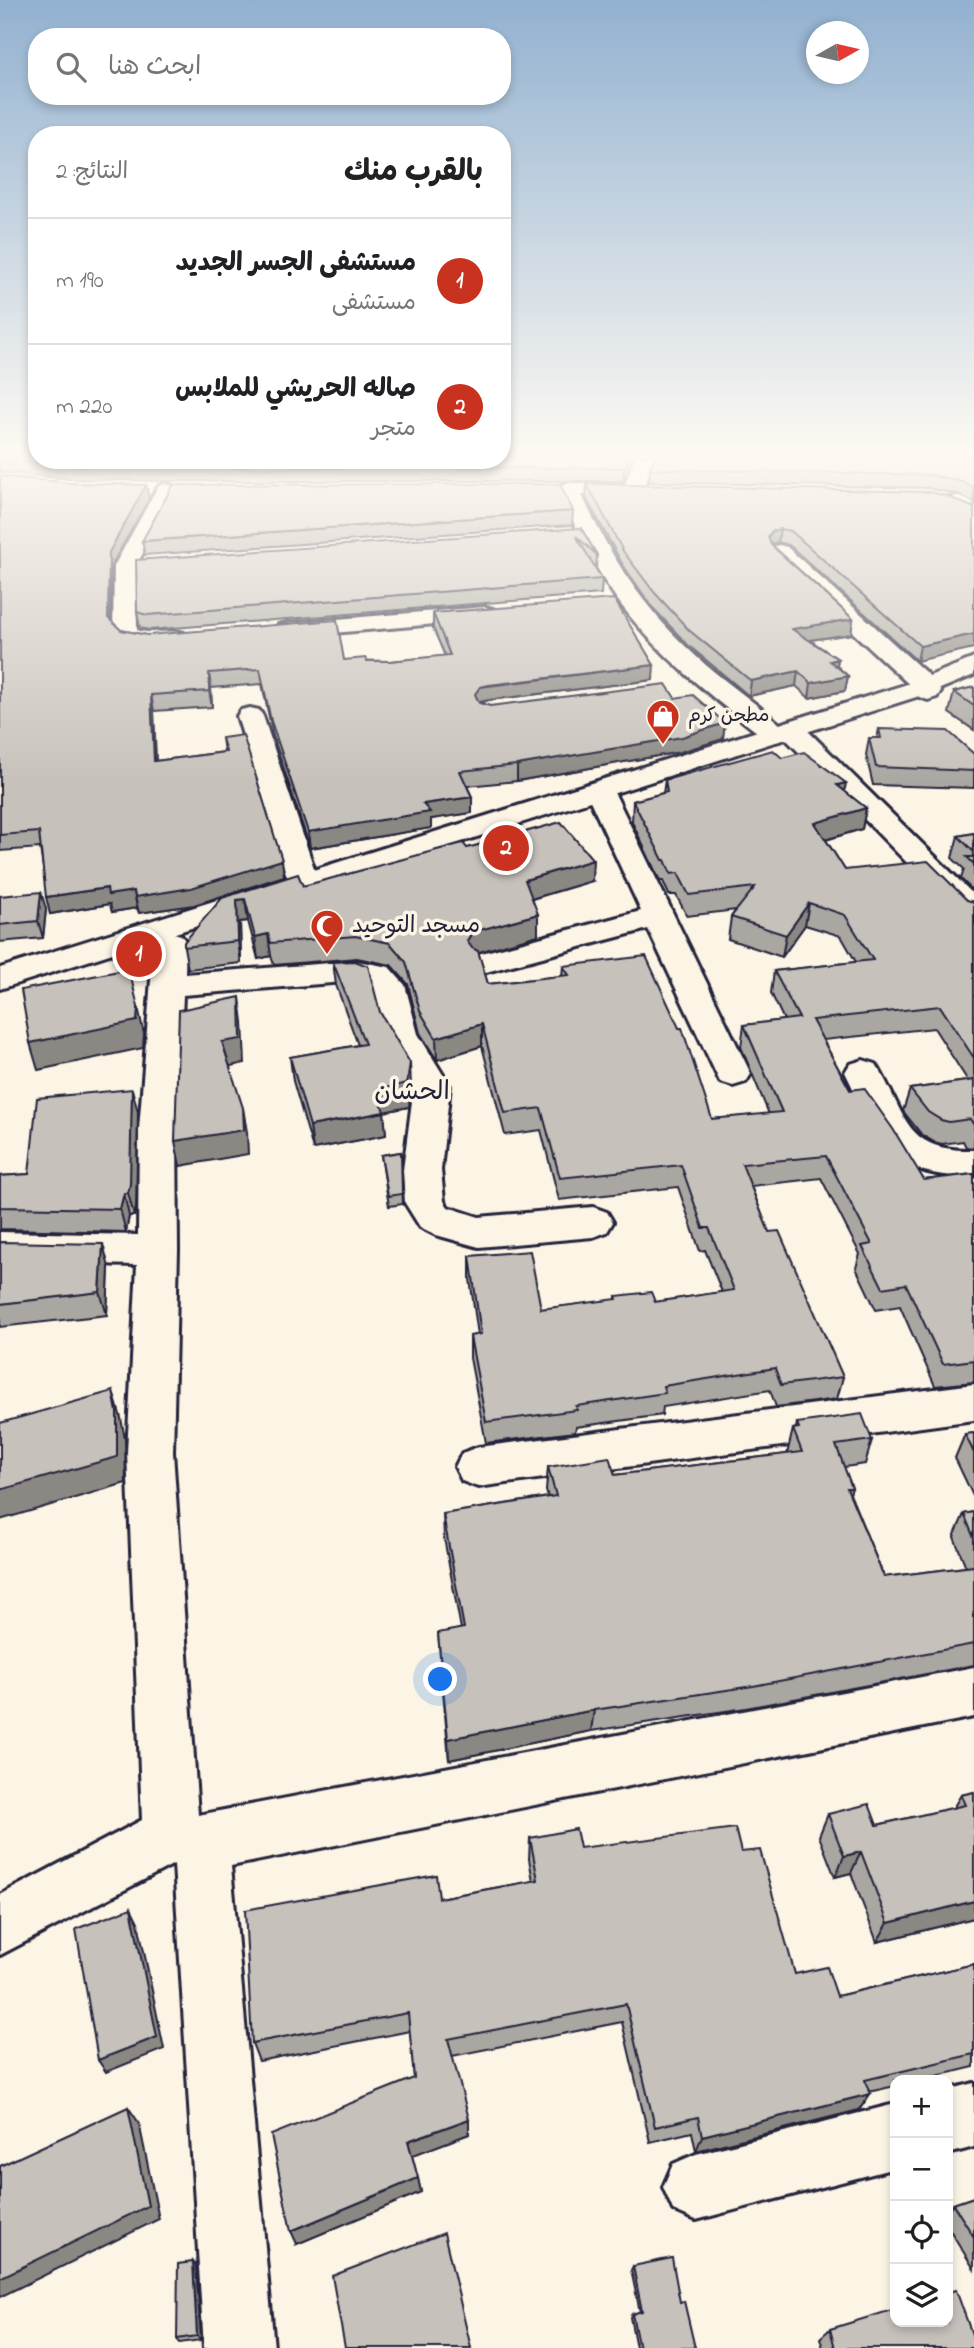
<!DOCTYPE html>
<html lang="ar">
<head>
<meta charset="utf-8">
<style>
  :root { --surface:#fff; --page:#f2f2f2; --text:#202124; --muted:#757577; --line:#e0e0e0; --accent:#c8321e }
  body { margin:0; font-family:"Indie Flower","Playpen Sans Arabic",sans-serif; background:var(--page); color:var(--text); direction:rtl }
  .controls { position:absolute; right:21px; bottom:21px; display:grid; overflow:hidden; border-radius:14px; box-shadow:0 4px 10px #0003 }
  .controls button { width:63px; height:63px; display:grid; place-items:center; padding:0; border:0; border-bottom:2px solid var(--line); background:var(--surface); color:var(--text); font:35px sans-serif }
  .compass { position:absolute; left:806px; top:21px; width:63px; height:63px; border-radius:50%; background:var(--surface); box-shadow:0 4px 10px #0003; rotate:82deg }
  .you { position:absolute; left:441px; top:1680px; width:24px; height:24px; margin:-18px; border:5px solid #fff; border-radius:50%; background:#1a73e8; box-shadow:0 0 0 10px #1a73e833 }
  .badge { display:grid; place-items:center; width:46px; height:46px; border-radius:50%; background:var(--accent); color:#fff; font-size:23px; font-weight:700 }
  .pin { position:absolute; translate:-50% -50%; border:4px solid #fff; box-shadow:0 2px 7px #0006 }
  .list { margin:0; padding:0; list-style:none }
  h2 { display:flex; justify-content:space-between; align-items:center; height:91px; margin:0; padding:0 28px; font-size:30px }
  h2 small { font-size:23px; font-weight:400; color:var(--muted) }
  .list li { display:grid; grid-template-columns:46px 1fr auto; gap:21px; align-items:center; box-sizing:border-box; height:126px; padding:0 28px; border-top:2px solid var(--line) }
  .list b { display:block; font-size:26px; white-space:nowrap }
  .list p { margin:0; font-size:23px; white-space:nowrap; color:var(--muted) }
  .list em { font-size:23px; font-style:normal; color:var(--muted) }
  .icon { flex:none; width:38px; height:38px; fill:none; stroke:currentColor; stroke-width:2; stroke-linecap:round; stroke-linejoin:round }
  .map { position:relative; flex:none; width:974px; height:2348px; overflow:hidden; direction:ltr }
  .search { position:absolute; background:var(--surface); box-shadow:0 4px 10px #0003; left:28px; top:28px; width:483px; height:77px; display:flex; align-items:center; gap:18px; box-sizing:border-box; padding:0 24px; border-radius:28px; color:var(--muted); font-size:26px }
  .panel { position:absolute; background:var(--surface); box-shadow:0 4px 10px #0003; left:28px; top:126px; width:483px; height:343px; border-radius:28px; direction:rtl }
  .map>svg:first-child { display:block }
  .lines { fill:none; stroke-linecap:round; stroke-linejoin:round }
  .minor-casing { stroke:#22223b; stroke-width:6 }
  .major-casing { stroke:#22223b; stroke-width:6 }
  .minor { fill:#fcf5e5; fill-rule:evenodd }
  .major { fill:#fcf5e5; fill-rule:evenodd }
  .wall { fill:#aaa6a1; stroke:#22223b; stroke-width:2 }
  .shaded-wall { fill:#8b8783; stroke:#22223b; stroke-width:2 }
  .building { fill:#c6c1bb; stroke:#22223b; stroke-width:2 }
  .labels { text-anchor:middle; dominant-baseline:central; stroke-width:7; stroke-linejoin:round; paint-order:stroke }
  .far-poi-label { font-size:19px; fill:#22223b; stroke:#fcf5e5; text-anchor:start }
  .poi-label { font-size:23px; fill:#22223b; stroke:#fcf5e5; text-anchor:start }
  .quarter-label { font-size:26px; fill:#22223b; stroke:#fcf5e5 }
</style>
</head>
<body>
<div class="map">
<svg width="974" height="2348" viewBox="0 0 974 2348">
  <rect width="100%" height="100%" fill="#fcf5e5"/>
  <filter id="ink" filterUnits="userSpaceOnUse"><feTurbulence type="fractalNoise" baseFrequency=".0143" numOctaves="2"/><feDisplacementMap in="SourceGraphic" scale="14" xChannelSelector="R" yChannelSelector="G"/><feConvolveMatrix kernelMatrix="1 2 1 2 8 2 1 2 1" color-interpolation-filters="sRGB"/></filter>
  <g filter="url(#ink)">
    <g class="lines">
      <defs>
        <g id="minor">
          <path d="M635 456H654L645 485 650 490 647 494 582 495C614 565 649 616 707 666 733 688 762 707 786 730L796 727 806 729 974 895V922L963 920 786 739 776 742 767 740C715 699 662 659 622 606 595 570 576 530 559 489L562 485 569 483 625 484Z"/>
          <path d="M166 484 173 486 176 490 136 566 137 630C152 635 168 629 184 633L187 638 184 643C164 648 126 652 113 633L114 566 156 490 159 486Z"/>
          <polygon points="974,493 974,505 952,508 945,506 942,502 945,498"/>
          <polygon points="779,545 787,547 935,681 941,692 937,697 928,700 919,697 914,689 771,557 768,552 771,547"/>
          <polygon points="485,607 493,609 497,614 493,619 287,637 278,635 275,630 278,625 287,623"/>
          <polygon points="250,708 259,710 263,716 319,883 315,890 304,892 293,890 289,883 237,716 241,710"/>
          <polygon points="602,787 612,790 616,796 751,1074 746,1082 733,1086 720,1082 648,929 486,972 474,969 470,962 474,955 641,911 588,796 592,790"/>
          <polygon points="170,932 181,935 186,942 185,974 357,961 389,967 405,985 418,1034 450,1086 441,1170 444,1201 448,1207 479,1217 593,1207 607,1212 613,1222 607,1232 593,1237 479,1247 436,1235 420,1227 405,1203 403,1170 414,1086 384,1034 372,988 367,983 357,981 183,995 177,1129 178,1250 173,1452 198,1815 974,1667 974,1717 231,1866 274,2348 204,2348 174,1864 0,1955 0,1895 142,1820 127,1452 137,1265 0,1262 0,1232 138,1235 139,1129 154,942 159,935"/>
          <path d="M863 1060 876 1064C907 1114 903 1152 974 1150V1176C889 1179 878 1139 845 1072L850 1064Z"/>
          <polygon points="974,1384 974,1420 478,1487 462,1481 455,1467 462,1453 478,1447"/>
          <polygon points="974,2083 974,2147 948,2154 948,2090"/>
          <polygon points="895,2104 895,2168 696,2220 673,2210 663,2187 673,2164 696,2154"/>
        </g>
        <polygon id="major" points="974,658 974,675 935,691 0,989 0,968 917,681"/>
      </defs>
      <use href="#minor" class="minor-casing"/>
      <use href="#major" class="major-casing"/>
      <use href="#minor" class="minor"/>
      <use href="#major" class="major"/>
    </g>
    <g class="wall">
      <polygon points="0,456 633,456 623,481 166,481 71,479 0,472"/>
      <polygon points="974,456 974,503 960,495 928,488 649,482 650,469"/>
      <polygon points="0,476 68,483 146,485 149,499 111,566 111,621 121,630 147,635 344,660 390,661 445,656 433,628 433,613 653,680 489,700 480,703 490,706 675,698 723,739 680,752 517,781 467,786 472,797 472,813 431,819 431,828 310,848 273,736 262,684 211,688 212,707 154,711 156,761 224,752 222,738 284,876 194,905 139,913 137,908 112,912 110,904 50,914 40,848 0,851"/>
      <polygon points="587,484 974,508 917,661 789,545 778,542 771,544 853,619 851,634 810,640 838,659 837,666 848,676 845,691 809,698 796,686 749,696 688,645 652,607 623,565 586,498"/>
      <polygon points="573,511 572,525 145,555 142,541"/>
      <polygon points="581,528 597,555 596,569 602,579 601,594 149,630 140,628 137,612"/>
      <polygon points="974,687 974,730 949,713 954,692"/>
      <polygon points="879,729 974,754 974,788 873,785 866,755 869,738 877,738"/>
      <polygon points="782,758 844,791 866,808 862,829 826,840 845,870 974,902 974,1148 966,1147 963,1141 942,1144 934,1142 922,1135 903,1111 910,1089 968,1081 934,1028 823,1040 850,1090 924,1180 974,1174 974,1382 935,1386 900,1306 876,1310 856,1268 860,1254 821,1178 751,1186 769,1232 843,1377 837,1399 776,1407 770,1390 663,1407 662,1415 576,1427 575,1432 486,1443 470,1358 470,1336 478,1335 470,1279 470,1256 541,1309 616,1300 616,1296 655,1302 722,1292 705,1250 700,1251 678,1187 559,1200 541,1130 505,1135 482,1046 437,1060 420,1033 408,984 391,965 357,958 274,965 271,956 258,959 248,921 240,922 241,963 188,969 184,947 222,898 303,886 467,848 592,881 532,899 538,935 478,952 488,984 562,976 563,966 712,1119 769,1114 741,1047 744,1025 784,1020 771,993 774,971 856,962 841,936 805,925 782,957 728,939 731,917 736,910 687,916 676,895 669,895 663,881 660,881 632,822 633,801 663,793 665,780"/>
      <polygon points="974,833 974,892 961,879 964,869 952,858 958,836"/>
      <polygon points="0,896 46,909 43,938 0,942"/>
      <polygon points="333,962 380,1012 411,1087 409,1107 384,1112 386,1135 313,1149 293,1081 290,1057 358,1045 336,985"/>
      <polygon points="138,1112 136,1207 134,1216 129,1216 126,1232 0,1229 0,1176 29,1174"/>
      <polygon points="401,1152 403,1204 389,1206 381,1155"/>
      <polygon points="0,1242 109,1267 107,1315 0,1327"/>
      <polygon points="797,1423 872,1440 865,1464 844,1467 852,1488 850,1494 884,1577 966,1567 954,1537 964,1514 974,1512 974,1665 746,1708 591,1731 449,1760 438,1633 461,1629 444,1538 443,1514 548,1497 546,1491 548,1467 615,1475 787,1454 793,1429 796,1428"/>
      <polygon points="974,1433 974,1498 955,1458 965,1434"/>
      <polygon points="974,1792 974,1918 877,1942 851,1873 835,1877 819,1836 828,1814 877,1825 953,1808 961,1795"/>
      <polygon points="530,1838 580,1848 741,1852 795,1974 837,1996 974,1964 974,2067 920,2080 895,2080 895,2086 869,2092 870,2094 859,2110 696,2151 692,2132 650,2142 622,2022 452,2056 469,2134 412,2155 421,2192 297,2244 414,2078 410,2031 259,2061 252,2043 439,1898 533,1881 529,1859"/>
      <polygon points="974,2197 974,2269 948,2227 948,2209 953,2204"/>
      <polygon points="193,2262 196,2266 201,2340 180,2343 177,2339"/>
      <polygon points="633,2266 680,2302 695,2348 636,2348 630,2317 632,2314 640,2312 631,2270"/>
      <polygon points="830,2329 974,2348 823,2348 820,2338"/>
    </g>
    <g class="shaded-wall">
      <polygon points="629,456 633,456 623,481 624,468"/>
      <polygon points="146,485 149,499 111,566 110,633 108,618 109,552"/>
      <polygon points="780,529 778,542 770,544 768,537 772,531"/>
      <polygon points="853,619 851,634 790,643 792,629"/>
      <polygon points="974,634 974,648 917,661 920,646"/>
      <polygon points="838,659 835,674 830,661"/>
      <polygon points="654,665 653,680 489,700 480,702 475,710 475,694 480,687"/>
      <polygon points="798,671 796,686 749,696 751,681"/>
      <polygon points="209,673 211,688 212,707 209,691"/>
      <polygon points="848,676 845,691 809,698 811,683"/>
      <polygon points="151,695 154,711 156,777 154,761"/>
      <polygon points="725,723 723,739 680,752 517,781 517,765"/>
      <polygon points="846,783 842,804 837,785"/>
      <polygon points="472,797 472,813 431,819 431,828 310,848 308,832 423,804"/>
      <polygon points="866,808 862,829 811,844 815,823"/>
      <polygon points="282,860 284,876 194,905 139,913 135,897"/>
      <polygon points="593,860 592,881 524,901 525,880"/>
      <polygon points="107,888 134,891 137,908 112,912 110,904 50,914 46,897"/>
      <polygon points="41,892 46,909 43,938 38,921"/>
      <polygon points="245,899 248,921 240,922 241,963 238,941 237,900"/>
      <polygon points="809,903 805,925 782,957 786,935"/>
      <polygon points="538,914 538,935 472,954 467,941 472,932"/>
      <polygon points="268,934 271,956 258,959 255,937"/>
      <polygon points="240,997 243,1022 245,1063 226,1067 222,1042"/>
      <polygon points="138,1007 144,1034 143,1048 38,1070 30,1043"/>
      <polygon points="482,1024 482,1046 437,1060 436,1038"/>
      <polygon points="410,1063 411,1087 409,1107 378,1113 377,1090"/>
      <polygon points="132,1089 138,1112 136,1207 134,1216 128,1193"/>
      <polygon points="243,1108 247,1132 248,1154 180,1166 175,1141"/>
      <polygon points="384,1112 386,1135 313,1149 310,1126"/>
      <polygon points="124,1193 129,1216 126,1232 120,1209"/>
      <polygon points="103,1244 109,1267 107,1315 100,1292"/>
      <polygon points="113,1391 121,1418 125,1439 126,1483 0,1520 0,1490"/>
      <polygon points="594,1710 591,1731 449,1760 448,1739"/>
      <polygon points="861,1852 851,1873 835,1877 844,1856"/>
      <polygon points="974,1901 974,1918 877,1942 888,1923"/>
      <polygon points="131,1908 138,1922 164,2049 106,2072 98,2060"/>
      <polygon points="870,2094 859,2110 696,2151 702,2136"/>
      <polygon points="128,2107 139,2123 159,2219 0,2297 0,2278"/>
      <polygon points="469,2119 469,2134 411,2156 408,2141"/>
      <polygon points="418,2178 421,2192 297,2244 291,2231"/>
      <polygon points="193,2262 196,2266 201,2340 197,2336"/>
    </g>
    <g class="building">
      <polygon points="0,456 37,456 37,460 502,460 502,456 629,456 624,468 164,468 69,466 0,459"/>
      <polygon points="654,456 974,456 974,488 963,482 931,475 650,469"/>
      <polygon points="0,476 68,483 146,485 109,552 108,618 121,630 147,635 337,620 344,660 366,658 367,661 390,661 450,655 433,613 614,599 654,665 489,685 480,687 475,694 479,703 490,706 666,684 675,698 693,695 725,723 682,737 517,765 460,771 472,797 423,804 430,812 308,832 271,721 260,669 209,673 209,691 151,695 154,761 226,752 222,738 243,735 282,860 191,888 135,897 134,891 108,895 107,888 46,897 39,832 0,835"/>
      <polygon points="560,484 573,511 142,541 173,485"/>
      <polygon points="587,484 930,492 947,496 974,508 974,634 920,646 791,531 780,529 772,531 768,537 771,545 853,619 792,629 838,659 830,661 848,676 811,683 798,671 751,681 690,631 654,592 623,551"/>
      <polygon points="581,528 597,555 576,536 602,579 147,615 137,612 136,560"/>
      <polygon points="974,687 974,706 954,692"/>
      <polygon points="879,729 948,731 974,754 974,771 876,767 869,738 881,738"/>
      <polygon points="773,750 782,758 804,752 846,783 837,785 866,808 815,823 845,870 928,861 967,900 974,902 974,1058 940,1006 812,1020 850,1090 864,1088 893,1129 924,1180 974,1174 974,1360 943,1364 906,1284 883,1288 862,1246 872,1244 826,1156 742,1164 769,1232 779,1231 843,1377 781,1385 775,1368 663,1386 665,1393 576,1406 577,1410 486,1422 470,1336 481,1334 470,1256 530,1251 541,1309 617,1299 616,1296 651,1292 655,1302 734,1290 709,1228 703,1228 681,1165 560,1178 541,1108 505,1113 482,1024 436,1038 420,1011 406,962 390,943 355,936 271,943 268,934 255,937 245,899 237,900 238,941 184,947 184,942 222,898 298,874 303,886 463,843 467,848 561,822 593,860 525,880 538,914 472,932 467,941 472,948 478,951 488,984 569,975 563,966 646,956 679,1028 682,1028 712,1119 782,1112 744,1025 799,1018 774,971 873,960 845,915 809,903 786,935 731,917 755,887 689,895 678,873 671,874 665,860 663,860 633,801 667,792 665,780"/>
      <polygon points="974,833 974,852 958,836"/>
      <polygon points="967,857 974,857 974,864"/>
      <polygon points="41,892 38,921 0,925 0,896"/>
      <polygon points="355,961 368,966 380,1012 410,1063 407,1083 377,1090 384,1112 310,1126 290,1057 365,1044 333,962"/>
      <polygon points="129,969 138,1007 137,1021 30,1043 21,990"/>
      <polygon points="240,997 241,1039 222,1042 243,1108 244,1130 175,1141 179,1010"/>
      <polygon points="974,1080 974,1125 970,1119 949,1122 941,1120 928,1112 910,1089"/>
      <polygon points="132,1089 130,1184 128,1193 124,1193 120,1209 0,1207 0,1176 29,1174 37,1098"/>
      <polygon points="401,1152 402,1194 388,1196 381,1155"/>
      <polygon points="0,1242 103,1244 100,1292 0,1304"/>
      <polygon points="113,1391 117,1412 117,1457 0,1490 0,1423"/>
      <polygon points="862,1414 872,1440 836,1445 852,1488 847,1488 884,1577 974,1566 974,1644 753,1686 594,1710 448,1739 438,1633 464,1628 443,1514 556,1496 548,1467 609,1457 615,1475 802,1452 793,1429 799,1428 797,1423"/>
      <polygon points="974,1433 974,1453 965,1434"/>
      <polygon points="974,1512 974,1538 964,1514"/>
      <polygon points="974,1792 974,1901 888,1923 861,1852 844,1856 828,1814 869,1804 877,1825 965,1805 961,1795"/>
      <polygon points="735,1828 741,1852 760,1850 795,1974 827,1967 837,1996 974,1964 974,2054 865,2080 870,2094 702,2136 698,2117 655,2127 626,2004 448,2039 469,2119 408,2141 418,2178 291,2231 271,2135 414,2078 408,2013 252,2043 245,1910 436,1875 439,1898 538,1880 530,1838 576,1829 580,1848"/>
      <polygon points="131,1908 157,2037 98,2060 76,1929"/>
      <polygon points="128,2107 148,2206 0,2278 0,2166"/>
      <polygon points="974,2197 974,2237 953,2204"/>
      <polygon points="444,2233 471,2348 345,2348 332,2276"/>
      <polygon points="672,2258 680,2302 684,2301 695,2348 639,2348 632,2314 642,2311 633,2266"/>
      <polygon points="193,2262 197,2336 177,2339 178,2264"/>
      <polygon points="956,2290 974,2340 974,2348 835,2348 830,2329 895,2309 895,2322 948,2322 948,2292"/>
    </g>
  </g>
  <linearGradient id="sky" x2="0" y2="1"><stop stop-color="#92b1d0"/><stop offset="0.58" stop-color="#fefaf3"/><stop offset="1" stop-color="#fefaf3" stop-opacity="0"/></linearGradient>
  <rect width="974" height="784" fill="url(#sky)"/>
  <defs>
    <symbol id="shop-pin" viewBox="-11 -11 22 30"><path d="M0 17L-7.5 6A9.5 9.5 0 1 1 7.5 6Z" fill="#c8321e" stroke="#fcf5e5"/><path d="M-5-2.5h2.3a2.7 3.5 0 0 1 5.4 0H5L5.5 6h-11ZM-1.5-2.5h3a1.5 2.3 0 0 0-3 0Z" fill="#fff"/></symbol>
    <symbol id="mosque-pin" viewBox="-11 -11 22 30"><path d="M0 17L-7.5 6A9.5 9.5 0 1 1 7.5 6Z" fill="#c8321e" stroke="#fcf5e5"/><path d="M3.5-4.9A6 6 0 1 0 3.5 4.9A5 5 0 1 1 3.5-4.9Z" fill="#fff"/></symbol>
  </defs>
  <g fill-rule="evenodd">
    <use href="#shop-pin" x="644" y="697" width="38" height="52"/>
    <use href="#mosque-pin" x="308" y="907" width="38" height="52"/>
  </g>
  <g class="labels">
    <g class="far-poi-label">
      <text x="688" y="716">مطحن كرم</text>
    </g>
    <g class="poi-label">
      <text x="352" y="926">مسجد التوحيد</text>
    </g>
    <g class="quarter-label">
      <text x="412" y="1093">الحشان</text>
    </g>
  </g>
</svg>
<div class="controls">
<button>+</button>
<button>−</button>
<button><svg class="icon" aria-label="locate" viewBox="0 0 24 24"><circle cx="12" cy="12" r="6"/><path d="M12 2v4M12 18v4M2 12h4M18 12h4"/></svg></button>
<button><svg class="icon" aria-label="layers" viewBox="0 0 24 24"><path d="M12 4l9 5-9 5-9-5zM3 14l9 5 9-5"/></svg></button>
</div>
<svg class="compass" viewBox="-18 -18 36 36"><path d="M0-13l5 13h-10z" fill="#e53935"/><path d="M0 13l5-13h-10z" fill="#757577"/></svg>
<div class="you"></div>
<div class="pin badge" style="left:139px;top:954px">1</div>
<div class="pin badge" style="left:506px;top:848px">2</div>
<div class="search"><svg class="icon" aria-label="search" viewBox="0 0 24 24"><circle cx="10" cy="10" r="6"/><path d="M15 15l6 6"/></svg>ابحث هنا</div>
<section class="panel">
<h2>بالقرب منك<small>النتائج: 2</small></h2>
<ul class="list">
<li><span class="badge">1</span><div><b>مستشفى الجسر الجديد</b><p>مستشفى</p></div><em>190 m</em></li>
<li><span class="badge">2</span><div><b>صاله الحريشي للملابس</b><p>متجر</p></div><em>220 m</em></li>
</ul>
</section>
</div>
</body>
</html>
